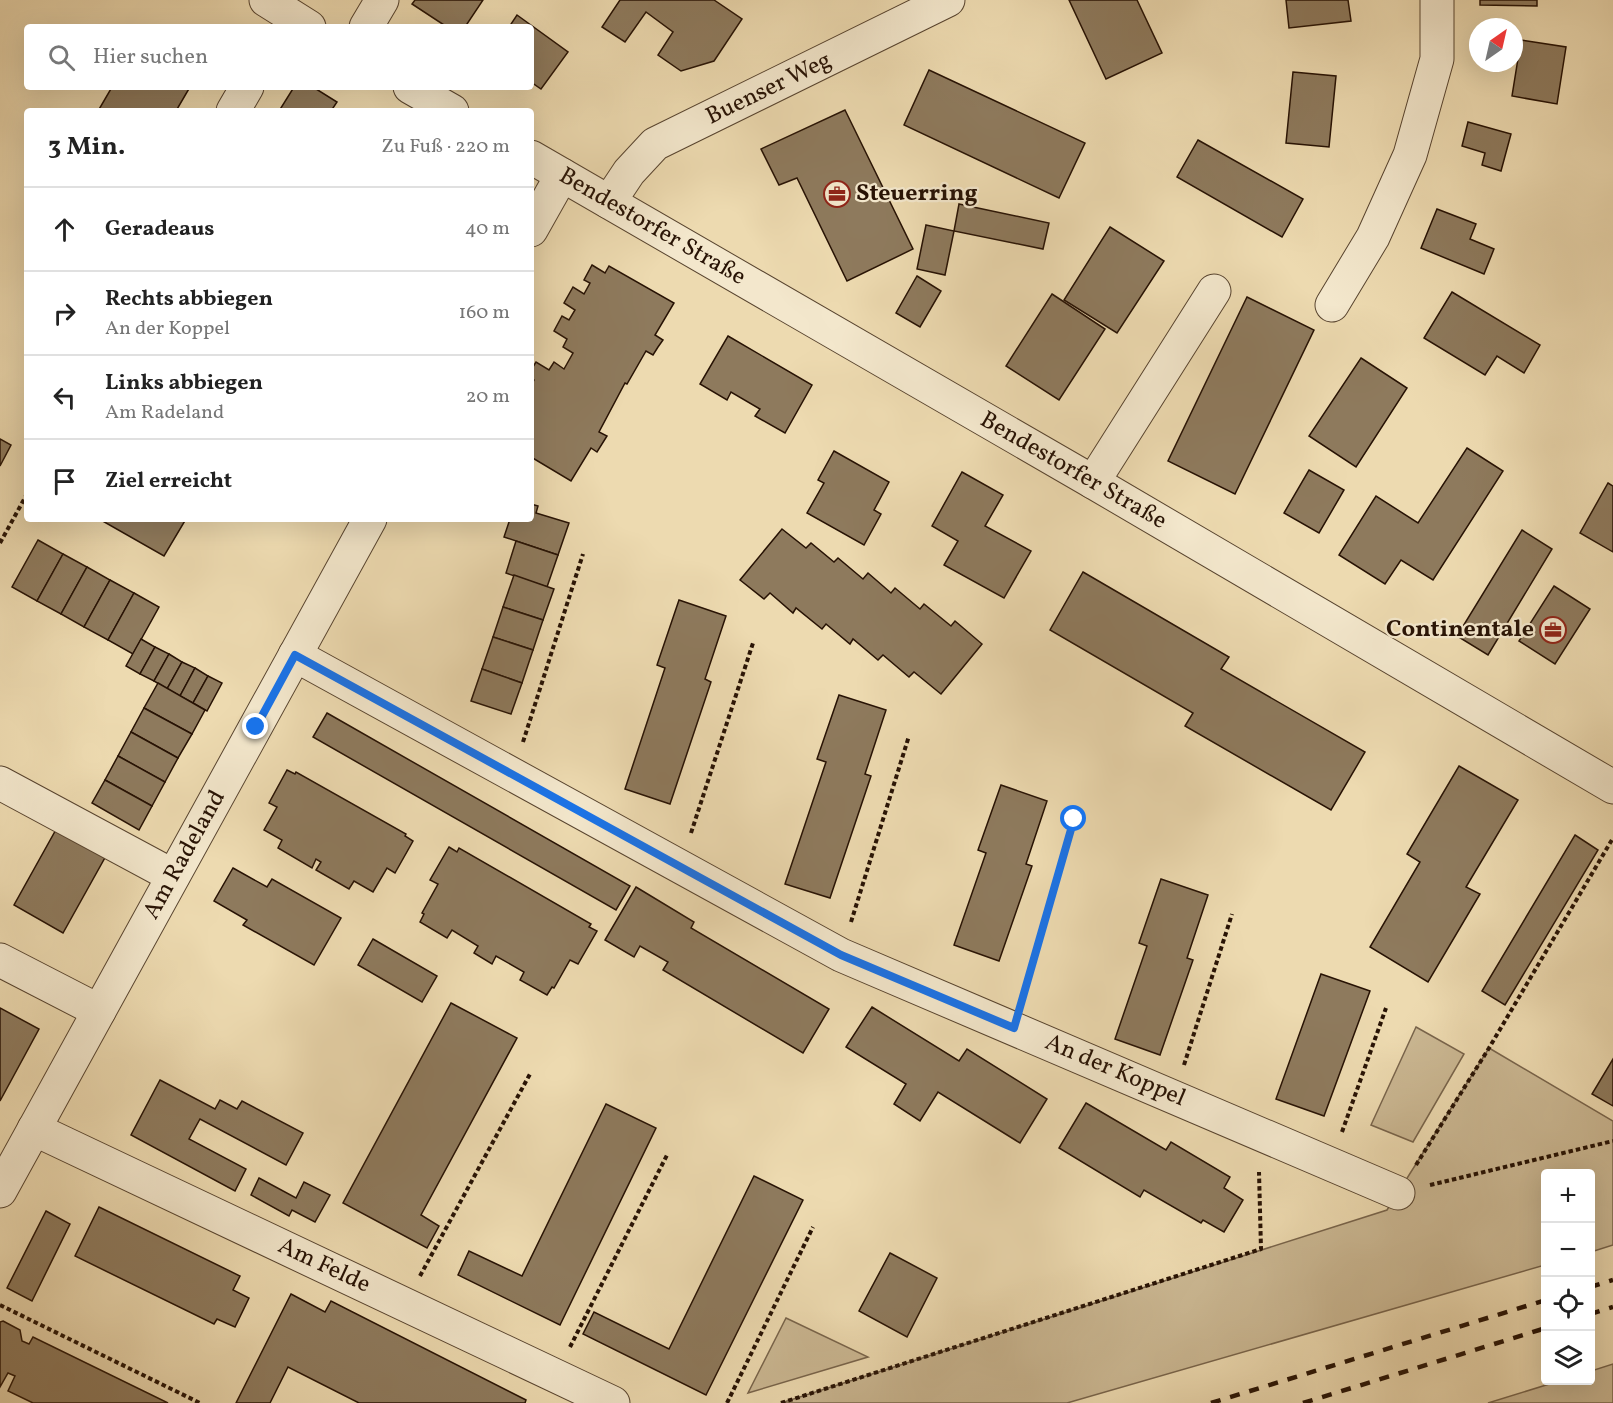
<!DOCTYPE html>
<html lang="de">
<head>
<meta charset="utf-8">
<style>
  :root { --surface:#fff; --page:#f2f2f2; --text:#222; --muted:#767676; --line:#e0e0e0 }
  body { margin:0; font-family:Vollkorn,serif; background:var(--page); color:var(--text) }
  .controls { position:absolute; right:18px; bottom:18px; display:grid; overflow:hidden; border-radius:6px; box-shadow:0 6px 24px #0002 }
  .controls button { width:54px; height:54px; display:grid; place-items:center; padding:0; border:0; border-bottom:2px solid var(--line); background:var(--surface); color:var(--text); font:30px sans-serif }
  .compass { position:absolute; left:1469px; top:18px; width:54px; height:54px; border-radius:50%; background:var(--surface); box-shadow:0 6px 24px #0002; rotate:34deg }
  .stop { position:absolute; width:18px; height:18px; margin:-14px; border:4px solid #1a73e8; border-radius:50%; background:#fff }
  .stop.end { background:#1a73e8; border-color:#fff; box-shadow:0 2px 6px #0008 }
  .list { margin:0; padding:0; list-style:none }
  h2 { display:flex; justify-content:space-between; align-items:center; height:78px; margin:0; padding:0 24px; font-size:26px }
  h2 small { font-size:20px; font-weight:400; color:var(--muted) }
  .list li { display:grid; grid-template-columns:39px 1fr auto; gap:18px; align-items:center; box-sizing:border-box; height:84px; padding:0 24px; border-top:2px solid var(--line) }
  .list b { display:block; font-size:22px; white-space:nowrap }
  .list p { margin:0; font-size:20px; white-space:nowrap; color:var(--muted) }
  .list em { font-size:20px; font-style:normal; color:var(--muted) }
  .icon { flex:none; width:33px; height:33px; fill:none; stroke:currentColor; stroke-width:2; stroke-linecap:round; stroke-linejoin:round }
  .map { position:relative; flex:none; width:1613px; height:1403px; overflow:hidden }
  .search { position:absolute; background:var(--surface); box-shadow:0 6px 24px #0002; left:24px; top:24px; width:510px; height:66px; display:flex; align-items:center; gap:15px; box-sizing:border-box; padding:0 21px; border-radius:6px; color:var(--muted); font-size:22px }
  .panel { position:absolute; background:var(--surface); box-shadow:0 6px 24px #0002; left:24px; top:108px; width:510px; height:414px; border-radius:6px }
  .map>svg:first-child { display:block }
  .green { fill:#cbb893; stroke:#79654c; stroke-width:1.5 }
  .building { fill:#8e7a5d; stroke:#271204; stroke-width:1.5 }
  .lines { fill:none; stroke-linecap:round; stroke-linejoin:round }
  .minor-casing { stroke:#58442f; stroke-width:35 }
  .path { stroke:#271204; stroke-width:4; stroke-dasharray:4.5 3; stroke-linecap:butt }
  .minor { stroke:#f3e7cc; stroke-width:33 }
  .rail { stroke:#271204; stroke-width:4.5; stroke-dasharray:10 10; stroke-linecap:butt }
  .route { stroke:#1a73e8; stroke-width:8 }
  .labels { text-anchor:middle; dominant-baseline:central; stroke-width:4.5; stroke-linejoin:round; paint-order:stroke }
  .street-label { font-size:24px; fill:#271204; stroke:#f3e7cc }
  .poi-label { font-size:24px; font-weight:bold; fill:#271204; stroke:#f3e7cc; text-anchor:start }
</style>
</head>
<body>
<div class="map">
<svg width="1613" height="1403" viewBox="0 0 1613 1403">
  <rect width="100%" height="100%" fill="#eddab0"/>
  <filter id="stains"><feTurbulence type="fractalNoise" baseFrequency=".00333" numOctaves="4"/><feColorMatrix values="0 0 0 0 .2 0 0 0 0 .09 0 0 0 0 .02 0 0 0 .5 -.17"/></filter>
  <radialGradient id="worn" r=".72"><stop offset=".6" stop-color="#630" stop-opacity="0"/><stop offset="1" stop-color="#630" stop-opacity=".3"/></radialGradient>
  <g class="green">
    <polygon points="1416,1027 1464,1054 1413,1142 1371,1125"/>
    <polygon points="1489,1048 1613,1121 1613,1245 1591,1252 1590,1174 1546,1174 1545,1265 1067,1403 781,1403 1387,1210"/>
    <polygon points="786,1318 868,1357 748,1393"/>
    <polygon points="1613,1364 1613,1403 1488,1403 1559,1381 1590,1380 1591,1371"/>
  </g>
  <g class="building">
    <polygon points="415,0 483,0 465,27 447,27 412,4"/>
    <polygon points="620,0 714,0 742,19 714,61 681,71 658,55 673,32 646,12 625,42 602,27"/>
    <polygon points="1069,0 1137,0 1162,53 1106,79"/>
    <polygon points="1286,0 1348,0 1351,21 1289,28"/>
    <polygon points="1480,0 1537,0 1537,6 1480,5"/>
    <polygon points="517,15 568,52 541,89 531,82 531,27 509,27"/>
    <polygon points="1521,40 1566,47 1557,104 1512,96"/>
    <polygon points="929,70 1085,143 1059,198 904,125"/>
    <polygon points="1293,72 1336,76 1329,147 1286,143"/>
    <polygon points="112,87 190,87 176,111 98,111"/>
    <polygon points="294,87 313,87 337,102 331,111 279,111"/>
    <polygon points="845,110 913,249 847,281 797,178 779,185 761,149"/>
    <polygon points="1468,122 1511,134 1501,171 1482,165 1485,153 1462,146"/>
    <polygon points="1198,140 1303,199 1282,237 1177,177"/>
    <polygon points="959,204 1049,223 1043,249 954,231"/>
    <polygon points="1437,209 1476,224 1470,239 1494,249 1484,274 1421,248"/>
    <polygon points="926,225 954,231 945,275 917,269"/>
    <polygon points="1110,227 1164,261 1117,333 1064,300"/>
    <polygon points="592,265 605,273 609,266 674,303 655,335 663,340 658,347 653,355 646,351 627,384 625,383 599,432 607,436 597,452 591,448 571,481 531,457 531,386 534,380 531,378 531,370 536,362 549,370 554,362 564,369 573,353 563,347 567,339 554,331 562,316 569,320 575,310 564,303 573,287 584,294 590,283 584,280"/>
    <polygon points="917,276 941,291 920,327 896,313"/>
    <polygon points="1452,292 1540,345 1524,373 1497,356 1485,375 1424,338"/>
    <polygon points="1052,294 1105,329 1059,400 1006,366"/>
    <polygon points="1247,297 1314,330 1235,494 1168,461"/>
    <polygon points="728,336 812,385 785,433 755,416 760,409 731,392 727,400 700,384"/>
    <polygon points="1361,358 1407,388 1356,467 1309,436"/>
    <polygon points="0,439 11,445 0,466"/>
    <polygon points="1467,448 1503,471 1433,580 1401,560 1385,584 1339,555 1376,496 1418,523"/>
    <polygon points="834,451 889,482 874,510 881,514 864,545 807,513 824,483 818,480"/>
    <polygon points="1309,470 1344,490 1319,533 1284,513"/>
    <polygon points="962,472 1003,495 985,526 1031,551 1004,598 944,565 958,541 932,526"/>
    <polygon points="1608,483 1613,486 1613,552 1580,533"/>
    <polygon points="531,504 538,506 536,513 569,523 558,555 504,537 510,519 531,519"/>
    <polygon points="99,519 186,519 164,556"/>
    <polygon points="782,529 806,548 811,543 834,562 838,558 863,579 868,573 891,593 895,588 920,609 924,604 951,626 955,621 982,644 941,694 914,672 909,677 883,655 878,660 853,639 850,644 826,624 822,629 796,608 793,613 770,593 764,599 740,580"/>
    <polygon points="1522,530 1552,549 1488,655 1457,636"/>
    <polygon points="38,540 63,554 37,601 12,587"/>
    <polygon points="516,541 558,555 547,587 506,573"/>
    <polygon points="63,554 87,567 61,614 37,601"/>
    <polygon points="87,567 110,580 84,627 61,614"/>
    <polygon points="1083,572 1229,657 1221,669 1365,752 1331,810 1185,726 1193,713 1050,630"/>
    <polygon points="514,575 554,589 543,620 503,607"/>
    <polygon points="110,580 134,593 108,640 84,627"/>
    <polygon points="1554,586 1590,609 1555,664 1519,641"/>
    <polygon points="134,593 159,607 133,654 108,640"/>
    <polygon points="679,600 726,616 705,679 711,682 670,804 625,789 665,668 657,665"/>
    <polygon points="503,607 543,620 533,650 493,637"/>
    <polygon points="493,637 533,650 522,683 482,669"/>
    <polygon points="141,639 155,647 140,674 126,666"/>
    <polygon points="155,647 169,654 154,681 140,674"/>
    <polygon points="169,654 182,662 167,689 154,681"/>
    <polygon points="182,662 195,668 180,696 167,689"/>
    <polygon points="195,668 208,676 193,703 180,696"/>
    <polygon points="482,669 522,683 511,714 471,701"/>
    <polygon points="208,676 222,683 207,711 193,703"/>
    <polygon points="158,683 205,710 192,734 144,708"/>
    <polygon points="839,695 886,710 865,774 871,776 830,898 785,884 826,762 817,759"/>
    <polygon points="144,708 192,734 178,758 131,732"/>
    <polygon points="327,713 630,886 616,910 313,737"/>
    <polygon points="131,732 178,758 165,782 118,756"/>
    <polygon points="118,756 165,782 152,806 105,780"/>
    <polygon points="1459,766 1518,800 1466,887 1480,894 1428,982 1370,947 1420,862 1407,854"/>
    <polygon points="287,770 295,774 296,772 406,834 405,836 413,841 395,873 387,868 373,892 354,881 349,889 316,870 321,862 316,859 312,868 278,848 282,840 264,830 277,807 269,803"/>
    <polygon points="105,780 152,806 139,830 92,803"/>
    <polygon points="1001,785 1047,801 1026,864 1032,866 999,961 954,945 986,853 978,850"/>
    <polygon points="58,826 107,854 63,933 14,905"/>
    <polygon points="1575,835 1598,850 1505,1005 1482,991"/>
    <polygon points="449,847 457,852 459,848 591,924 589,927 597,931 578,964 570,960 554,988 552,987 547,995 520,980 524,972 496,956 492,964 474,953 478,946 452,930 447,938 420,922 424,914 422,913 438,884 430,880"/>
    <polygon points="233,868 267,887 272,879 341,918 314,965 243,925 247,920 214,901"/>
    <polygon points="1161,879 1208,895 1187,958 1193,960 1160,1055 1115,1039 1147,946 1139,943"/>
    <polygon points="636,887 694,922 691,928 829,1009 803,1053 663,970 668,962 640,946 634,957 605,940"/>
    <polygon points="373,939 437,976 422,1002 358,965"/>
    <polygon points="1321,974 1370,991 1324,1116 1276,1099"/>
    <polygon points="451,1003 517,1038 421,1215 439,1226 427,1248 343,1203"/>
    <polygon points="872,1007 959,1061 967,1049 1047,1099 1020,1143 938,1092 920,1121 894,1104 906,1084 846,1047"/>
    <polygon points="0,1008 39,1029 0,1101"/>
    <polygon points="1613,1059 1613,1106 1592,1094"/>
    <polygon points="160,1080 215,1109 220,1100 237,1109 242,1101 303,1133 286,1165 200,1119 189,1139 246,1169 235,1191 131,1135"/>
    <polygon points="1086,1103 1166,1150 1171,1142 1230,1177 1224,1188 1243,1200 1224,1232 1203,1220 1201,1223 1144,1190 1140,1197 1059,1148"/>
    <polygon points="606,1104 656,1128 560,1325 458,1275 469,1251 522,1276"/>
    <polygon points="754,1176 803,1200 706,1395 583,1334 594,1312 669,1349"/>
    <polygon points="259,1178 296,1198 304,1182 330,1195 315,1222 292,1210 289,1216 251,1195"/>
    <polygon points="99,1207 240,1276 233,1290 249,1298 235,1327 217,1319 214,1324 75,1256"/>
    <polygon points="46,1211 70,1224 32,1301 7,1288"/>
    <polygon points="890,1253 937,1278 907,1337 859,1311"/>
    <polygon points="291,1294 325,1312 331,1301 526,1400 525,1403 359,1403 288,1367 270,1403 236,1403"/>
    <polygon points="3,1321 20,1330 22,1341 29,1344 33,1337 168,1403 33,1403 8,1391 15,1376 8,1373 0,1387 0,1322"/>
  </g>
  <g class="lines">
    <defs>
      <g id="minor">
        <polyline points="266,0 309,27"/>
        <polyline points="366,27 382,0"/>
        <polyline points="410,87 452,111"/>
        <polyline points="233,111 247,87"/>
        <polyline points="531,157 1093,482 1613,787"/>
        <polyline points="609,202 629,172 655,144 948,0"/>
        <polyline points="531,230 562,175"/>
        <polyline points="1332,305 1373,237 1410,155 1437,59 1437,0"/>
        <polyline points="1093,482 1214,291"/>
        <polyline points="295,655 841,955 1398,1193"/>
        <polyline points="0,783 173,876"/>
        <polyline points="0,960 99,1011"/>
        <polyline points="34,1129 613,1403"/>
        <polyline points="0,1191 370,519"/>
      </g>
    </defs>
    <use href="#minor" class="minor-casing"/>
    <g class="path">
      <polyline points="0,543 27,494"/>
      <polyline points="523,742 583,554"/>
      <polyline points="691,833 753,643"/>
      <polyline points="851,922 909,736"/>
      <polyline points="1023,997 1074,819"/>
      <polyline points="1184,1065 1232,914"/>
      <polyline points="1342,1132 1386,1008"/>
      <polyline points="1416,1165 1489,1048 1613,838"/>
      <polyline points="1430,1185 1613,1141"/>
      <polyline points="420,1276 530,1074"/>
      <polyline points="0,1305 200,1403"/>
      <polyline points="570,1347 667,1155"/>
      <polyline points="727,1403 813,1227"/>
      <polyline points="781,1403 1261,1249 1259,1172"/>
    </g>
    <use href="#minor" class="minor"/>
    <g class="rail">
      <polyline points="1590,1287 1613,1280"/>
      <polyline points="1590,1314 1613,1307"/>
      <polyline points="1211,1403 1546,1300"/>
      <polyline points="1303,1403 1546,1328"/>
    </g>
  </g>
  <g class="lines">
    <polyline class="route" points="256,727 295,655 841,955 1014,1028 1074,819"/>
  </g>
  <defs>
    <symbol id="office-ring" viewBox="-11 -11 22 22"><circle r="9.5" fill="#f3e7cc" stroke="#8f2418" stroke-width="1.5"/><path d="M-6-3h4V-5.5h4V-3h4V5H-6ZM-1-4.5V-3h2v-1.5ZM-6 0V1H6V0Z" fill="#8f2418"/></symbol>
  </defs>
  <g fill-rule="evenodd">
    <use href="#office-ring" x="822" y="179" width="30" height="30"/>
    <use href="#office-ring" x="1538" y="615" width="30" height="30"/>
  </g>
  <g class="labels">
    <g class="street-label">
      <text transform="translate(769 89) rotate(-26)">Buenser Weg</text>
      <text transform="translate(652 227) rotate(30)">Bendestorfer Straße</text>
      <text transform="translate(1073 471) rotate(30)">Bendestorfer Straße</text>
      <text transform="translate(185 855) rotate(-61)">Am Radeland</text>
      <text transform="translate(1115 1071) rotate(23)">An der Koppel</text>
      <text transform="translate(324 1266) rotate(25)">Am Felde</text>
    </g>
    <g class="poi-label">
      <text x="856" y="194">Steuerring</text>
      <text x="1534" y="630" text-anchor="end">Continentale</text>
    </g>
  </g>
  <rect width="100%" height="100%" filter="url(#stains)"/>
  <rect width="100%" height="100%" fill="url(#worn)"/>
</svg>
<div class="controls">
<button>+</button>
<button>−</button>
<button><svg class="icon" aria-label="locate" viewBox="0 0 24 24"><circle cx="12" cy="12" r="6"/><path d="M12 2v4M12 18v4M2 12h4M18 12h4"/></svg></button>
<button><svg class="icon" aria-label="layers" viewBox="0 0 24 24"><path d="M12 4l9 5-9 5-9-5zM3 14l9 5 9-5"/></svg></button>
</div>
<svg class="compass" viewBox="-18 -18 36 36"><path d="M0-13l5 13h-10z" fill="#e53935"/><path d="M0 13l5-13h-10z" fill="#767676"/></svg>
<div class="stop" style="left:1074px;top:819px"></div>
<div class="stop end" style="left:256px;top:727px"></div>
<div class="search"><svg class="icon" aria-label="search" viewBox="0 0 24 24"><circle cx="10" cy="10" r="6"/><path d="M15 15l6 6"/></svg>Hier suchen</div>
<section class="panel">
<h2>3 Min.<small>Zu Fuß · 220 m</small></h2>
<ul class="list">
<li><svg class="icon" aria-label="ahead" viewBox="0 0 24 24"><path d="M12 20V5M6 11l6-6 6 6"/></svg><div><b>Geradeaus</b></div><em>40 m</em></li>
<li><svg class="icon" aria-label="right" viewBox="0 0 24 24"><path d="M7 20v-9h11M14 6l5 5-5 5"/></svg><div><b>Rechts abbiegen</b><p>An der Koppel</p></div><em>160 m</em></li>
<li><svg class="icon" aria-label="left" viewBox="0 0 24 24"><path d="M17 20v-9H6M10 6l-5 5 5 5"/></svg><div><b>Links abbiegen</b><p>Am Radeland</p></div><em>20 m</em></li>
<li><svg class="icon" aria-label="arrive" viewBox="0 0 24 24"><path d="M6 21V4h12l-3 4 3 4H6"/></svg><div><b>Ziel erreicht</b></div></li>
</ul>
</section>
</div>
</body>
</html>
